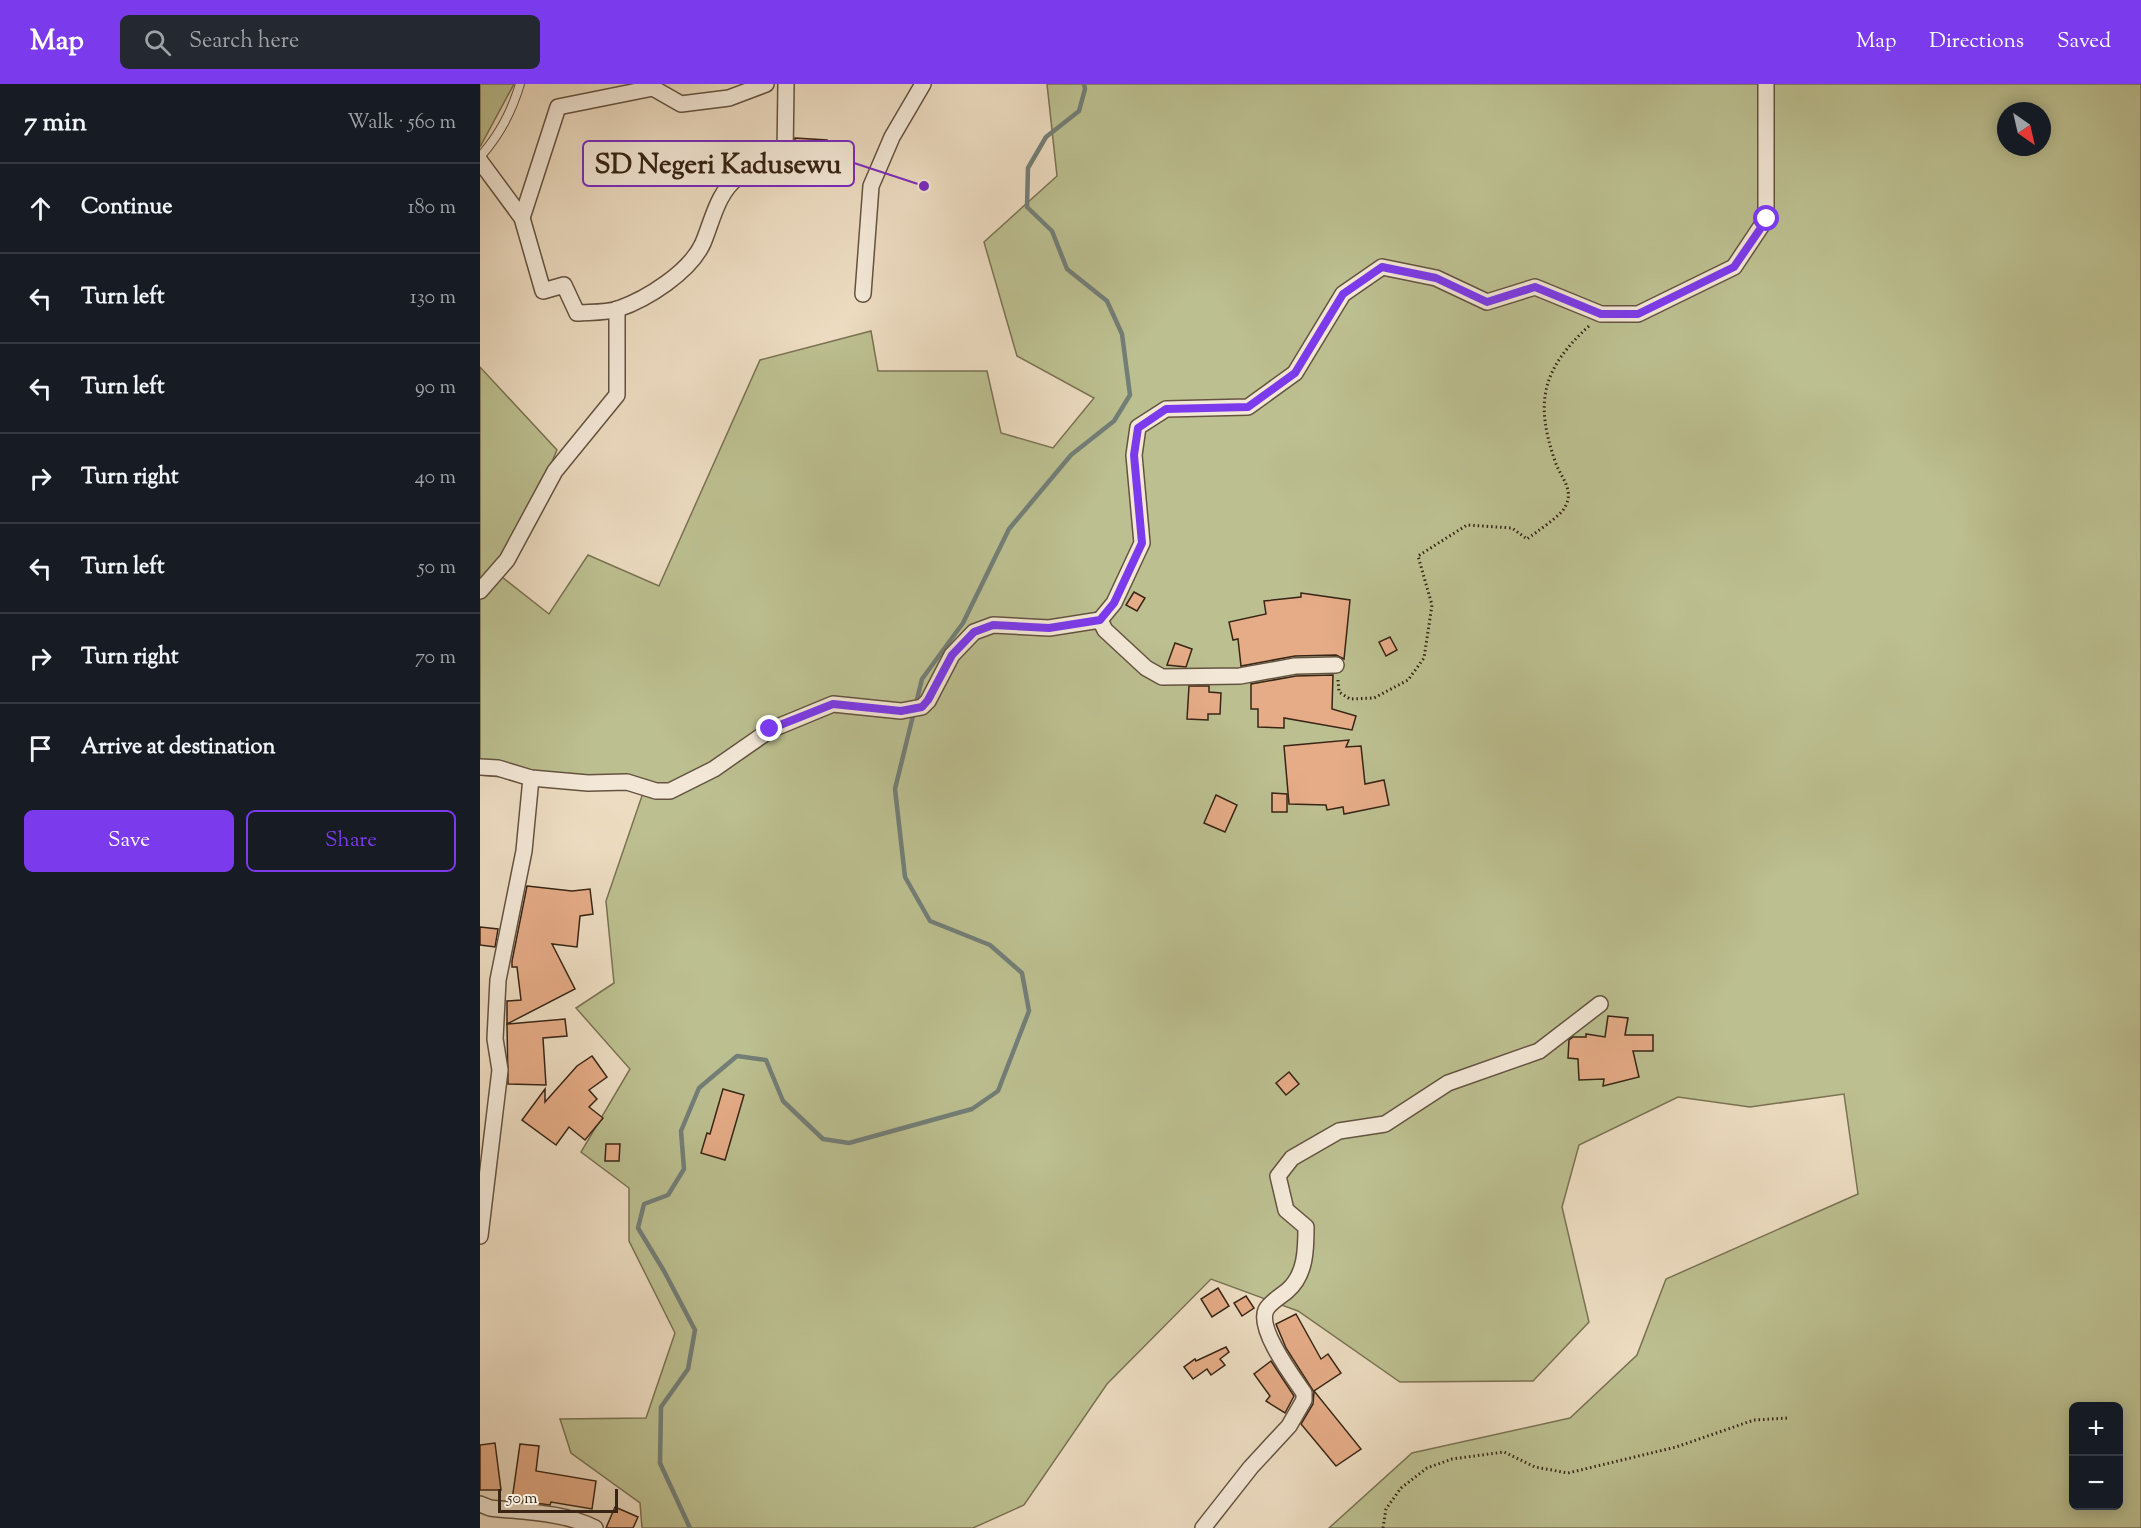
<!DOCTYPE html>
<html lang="en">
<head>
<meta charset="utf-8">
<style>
  :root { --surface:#171b24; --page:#242831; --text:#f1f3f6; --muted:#9ea1a6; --line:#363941; --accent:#7c3aed }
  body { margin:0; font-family:"Sorts Mill Goudy",serif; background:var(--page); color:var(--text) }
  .controls { position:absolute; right:18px; bottom:18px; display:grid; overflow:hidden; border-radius:9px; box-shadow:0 3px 15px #0003 }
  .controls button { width:54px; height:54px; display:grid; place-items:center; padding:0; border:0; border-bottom:2px solid var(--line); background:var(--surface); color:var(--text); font:30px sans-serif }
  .compass { position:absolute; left:1517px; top:18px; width:54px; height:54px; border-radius:50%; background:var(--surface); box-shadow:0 3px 15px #0003; rotate:146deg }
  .scale { position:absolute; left:18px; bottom:15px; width:120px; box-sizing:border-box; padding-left:6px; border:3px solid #382516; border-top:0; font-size:16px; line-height:21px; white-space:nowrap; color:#382516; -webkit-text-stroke:4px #f3e8d7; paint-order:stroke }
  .stop { position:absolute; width:18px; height:18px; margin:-14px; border:4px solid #7c3aed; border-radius:50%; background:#fff }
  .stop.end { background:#7c3aed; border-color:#fff; box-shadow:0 2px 6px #0008 }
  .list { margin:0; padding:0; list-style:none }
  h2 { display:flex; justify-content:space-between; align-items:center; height:78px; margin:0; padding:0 24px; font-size:26px }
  h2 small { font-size:20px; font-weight:400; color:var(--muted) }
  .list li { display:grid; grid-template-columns:39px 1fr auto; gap:18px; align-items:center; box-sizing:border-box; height:90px; padding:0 24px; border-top:2px solid var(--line) }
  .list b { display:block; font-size:22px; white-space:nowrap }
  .list em { font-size:20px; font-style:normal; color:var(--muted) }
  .actions { display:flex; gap:12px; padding:18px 24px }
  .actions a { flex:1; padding:14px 0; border:2px solid var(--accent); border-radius:9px; text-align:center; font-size:21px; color:var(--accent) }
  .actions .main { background:var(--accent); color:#fff }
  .icon { flex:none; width:33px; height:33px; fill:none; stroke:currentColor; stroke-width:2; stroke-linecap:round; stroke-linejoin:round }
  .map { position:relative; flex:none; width:1661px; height:1444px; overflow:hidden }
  header { display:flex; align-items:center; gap:36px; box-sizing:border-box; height:84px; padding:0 30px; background:var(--accent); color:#fff }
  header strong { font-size:28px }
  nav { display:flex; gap:33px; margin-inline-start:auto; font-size:21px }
  .search { width:420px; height:54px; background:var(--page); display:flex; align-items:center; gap:15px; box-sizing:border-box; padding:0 21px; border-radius:9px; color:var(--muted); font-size:22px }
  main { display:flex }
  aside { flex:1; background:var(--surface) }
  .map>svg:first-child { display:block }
  .green { fill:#bcbf90; stroke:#7a7253; stroke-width:1.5; fill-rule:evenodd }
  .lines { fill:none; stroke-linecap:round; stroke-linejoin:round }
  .stream { stroke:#737e77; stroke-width:4.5 }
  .building { fill:#e5ac87; stroke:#382516; stroke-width:1.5 }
  .service-casing { stroke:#655341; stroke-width:10 }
  .minor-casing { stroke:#655341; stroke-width:18 }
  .path { stroke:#382516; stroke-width:3; stroke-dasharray:1.5 3; stroke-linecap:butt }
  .service { stroke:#f3e8d7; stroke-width:8 }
  .minor { stroke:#f3e8d7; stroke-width:15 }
  .route { stroke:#7c3aed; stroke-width:8 }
  .leader { fill:none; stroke:#7b2cbf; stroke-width:2 }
  .callout-dot { fill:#7b2cbf; stroke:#f3e8d7; stroke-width:2 }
  .callout { fill:#f3e8d7; stroke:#7b2cbf; stroke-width:2 }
  .callout-label { font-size:27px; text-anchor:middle; font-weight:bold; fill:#382516 }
</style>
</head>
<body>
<header>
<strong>Map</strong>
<div class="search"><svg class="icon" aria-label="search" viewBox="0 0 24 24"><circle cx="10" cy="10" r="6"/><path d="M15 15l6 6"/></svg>Search here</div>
<nav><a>Map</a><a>Directions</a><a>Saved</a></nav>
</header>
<main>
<aside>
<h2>7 min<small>Walk · 560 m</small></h2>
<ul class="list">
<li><svg class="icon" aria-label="ahead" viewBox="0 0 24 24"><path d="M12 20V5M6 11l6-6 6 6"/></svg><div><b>Continue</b></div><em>180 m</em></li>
<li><svg class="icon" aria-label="left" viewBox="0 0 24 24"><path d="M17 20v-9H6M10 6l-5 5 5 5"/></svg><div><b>Turn left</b></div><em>130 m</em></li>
<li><svg class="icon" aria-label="left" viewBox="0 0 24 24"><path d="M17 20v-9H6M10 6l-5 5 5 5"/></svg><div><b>Turn left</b></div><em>90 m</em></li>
<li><svg class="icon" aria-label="right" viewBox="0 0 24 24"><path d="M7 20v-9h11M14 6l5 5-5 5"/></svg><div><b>Turn right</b></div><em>40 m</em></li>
<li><svg class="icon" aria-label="left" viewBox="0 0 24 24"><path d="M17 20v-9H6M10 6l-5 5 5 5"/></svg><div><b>Turn left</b></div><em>50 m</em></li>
<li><svg class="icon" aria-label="right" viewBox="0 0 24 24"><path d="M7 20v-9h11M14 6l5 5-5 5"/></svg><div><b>Turn right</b></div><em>70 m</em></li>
<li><svg class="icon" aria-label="arrive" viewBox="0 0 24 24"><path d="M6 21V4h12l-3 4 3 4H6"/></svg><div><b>Arrive at destination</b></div></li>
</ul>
<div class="actions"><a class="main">Save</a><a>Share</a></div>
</aside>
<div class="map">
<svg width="1661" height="1444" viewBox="0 0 1661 1444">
  <rect width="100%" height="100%" fill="#eddcc1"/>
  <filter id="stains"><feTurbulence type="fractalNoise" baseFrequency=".00333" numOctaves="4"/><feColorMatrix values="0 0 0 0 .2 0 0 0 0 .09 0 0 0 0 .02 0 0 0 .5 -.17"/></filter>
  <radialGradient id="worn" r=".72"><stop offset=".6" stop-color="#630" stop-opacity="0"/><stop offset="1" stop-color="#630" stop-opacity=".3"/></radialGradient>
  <g class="green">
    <polygon points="0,0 34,0 0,63"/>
    <path d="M567 0H1661V1444H849L932 1369 1090 1334 1157 1271 1186 1195 1378 1110 1364 1010 1270 1023 1198 1013 1099 1061 1082 1123 1109 1238 1053 1297 920 1298 818 1227 731 1195 627 1300 544 1421 493 1444H162L160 1419 91 1369 80 1335 166 1334 195 1249 149 1157V1104L101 1068 150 985 96 924 134 899 126 817 164 706 0 691V283L77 366 22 493 69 530 108 471 179 502 280 276 391 247 398 287H507L521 349 573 364 614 314 537 272 504 158 577 92ZM1526 27H1562V63H1526ZM1594 1322H1638V1422H1594Z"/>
  </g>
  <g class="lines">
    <polyline class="stream" points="210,1444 180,1379 181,1323 208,1285 215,1246 184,1187 158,1144 164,1120 188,1111 204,1085 201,1047 219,1004 257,972 286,976 303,1017 343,1055 369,1059 492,1025 518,1007 549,927 542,889 510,861 450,837 425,793 415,705 442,595 483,539 529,445 591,371 634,337 650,311 642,250 627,217 587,185 572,147 547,123 548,84 566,53 599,27 605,5 604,0"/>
  </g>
  <g class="building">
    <polygon points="315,54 347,56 345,97 306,94 307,81 315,72"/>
    <polygon points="654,508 665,514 657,527 646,521"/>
    <polygon points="821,509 870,516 864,575 856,571 815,572 761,582 758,555 753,556 749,538 786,530 784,517 821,513"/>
    <polygon points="910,553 917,566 906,572 899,558"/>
    <polygon points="695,559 712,565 706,583 687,581"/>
    <polygon points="853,591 852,625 876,632 872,646 804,634 804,644 778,643 778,625 771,625 771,600 816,592"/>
    <polygon points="709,602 729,602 729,608 741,609 740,630 728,630 728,636 707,635"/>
    <polygon points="869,656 866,663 881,662 885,700 904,696 909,721 864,730 863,723 847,726 846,721 809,720 804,662"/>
    <polygon points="792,709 807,710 807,728 792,728"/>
    <polygon points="736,711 757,721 745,748 724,739"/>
    <polygon points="47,802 92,807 110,805 113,830 100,832 97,863 72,860 95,905 27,940 27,917 41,916 37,883 32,883 32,877"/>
    <polygon points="0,843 18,845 15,863 0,861"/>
    <polygon points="1128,932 1148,934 1145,951 1173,951 1173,967 1153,967 1159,993 1123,1002 1124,995 1099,996 1098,975 1088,974 1089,956 1093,953 1106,953 1106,950 1125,953"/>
    <polygon points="85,935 87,952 63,954 66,1001 28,1000 27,940"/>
    <polygon points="112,972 127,993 109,1006 117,1015 109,1023 123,1034 105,1056 89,1043 76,1061 42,1036 65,1005 65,1018 97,982"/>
    <polygon points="809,988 819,1000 806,1011 796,999"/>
    <polygon points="243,1005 264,1011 245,1076 221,1069 227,1049 230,1050"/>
    <polygon points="126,1060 140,1060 139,1077 125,1077"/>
    <polygon points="738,1204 749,1222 732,1233 721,1215"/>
    <polygon points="766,1212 774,1224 762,1232 754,1219"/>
    <polygon points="816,1230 841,1275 848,1270 861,1289 834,1307 881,1365 856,1382 821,1340 833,1320 834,1308 806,1264 796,1240"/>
    <polygon points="746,1263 749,1268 740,1275 745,1281 731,1291 727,1285 713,1295 704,1283 715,1275 716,1277"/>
    <polygon points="791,1277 814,1312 805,1329 786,1317 790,1312 774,1290"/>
    <polygon points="15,1359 21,1406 0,1406 0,1361"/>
    <polygon points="40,1360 59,1362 56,1387 116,1397 112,1425 71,1418 70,1421 32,1416"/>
    <polygon points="135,1423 158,1433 153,1444 126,1444"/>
  </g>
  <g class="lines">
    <defs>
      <path id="service" d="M0 73C20 50 31 29 40 0"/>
      <g id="minor">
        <path d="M0 77 42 134 63 207 84 201 97 229C110 228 126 229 138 225 167 215 210 188 223 159 233 135 237 109 259 92 271 82 291 77 305 71L306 0"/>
        <polyline points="42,134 78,23 173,4 201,20 249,14 286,0"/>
        <polyline points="383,210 391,102 412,53 443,0"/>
        <polyline points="0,507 27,476 75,387 137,311 137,225"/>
        <polyline points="620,536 634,519 662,459 654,371 658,343 686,325 768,323 815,289 863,210 902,183 956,194 1007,218 1055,203 1121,230 1158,230 1254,183 1286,135 1286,0"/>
        <polyline points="0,683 18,684 51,694 108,699 147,698 176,707 190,707 234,685 290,646 353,620 421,627 442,623 448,617 472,571 494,548 513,541 569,544 620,536 625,546 666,584 682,593 760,592 815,582 856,581"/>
        <polyline points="0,1152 20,986 15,955 18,896 44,767 51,694"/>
        <path d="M0 1420 10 1424C45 1428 83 1428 115 1444"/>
        <path d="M723 1444 771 1383 809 1342 824 1316V1309C813 1293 777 1245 786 1226 789 1219 801 1212 807 1207 826 1191 826 1165 826 1143L806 1126 798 1092 812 1074 859 1047 905 1040 968 999 1059 967 1120 920"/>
      </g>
    </defs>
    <use href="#service" class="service-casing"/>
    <use href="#minor" class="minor-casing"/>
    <g class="path">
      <path d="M858 596 859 608 870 615 894 614 928 596 944 574 952 521 938 472 987 441 1032 444 1047 455C1056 448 1081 432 1085 423 1095 405 1080 393 1075 377 1054 317 1063 284 1109 242"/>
      <polyline points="903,1444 906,1425 921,1404 947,1384 972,1375 1024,1368 1055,1383 1088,1389 1196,1363 1274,1336 1308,1334"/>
    </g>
    <use href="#service" class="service"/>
    <use href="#minor" class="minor"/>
  </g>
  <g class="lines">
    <polyline class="route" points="290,645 353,620 421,627 442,623 448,616 472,571 494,548 513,541 569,544 620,536 634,519 662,459 654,371 658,344 686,325 768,323 815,289 863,210 902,183 956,194 1007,218 1055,203 1121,230 1158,230 1254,183 1287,135"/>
  </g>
  <path class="leader" d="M444 102L374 79"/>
  <circle class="callout-dot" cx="444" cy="102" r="6"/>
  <rect class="callout" x="103" y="57" width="271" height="45" rx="6"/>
  <g class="callout-label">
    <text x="238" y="89">SD Negeri Kadusewu</text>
  </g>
  <rect width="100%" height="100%" filter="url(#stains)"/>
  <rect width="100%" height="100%" fill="url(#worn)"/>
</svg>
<div class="controls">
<button>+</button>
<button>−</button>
</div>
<svg class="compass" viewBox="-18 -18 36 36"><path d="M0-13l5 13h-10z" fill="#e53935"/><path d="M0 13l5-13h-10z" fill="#9ea1a6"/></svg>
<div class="scale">50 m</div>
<div class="stop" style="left:1287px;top:135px"></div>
<div class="stop end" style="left:290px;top:645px"></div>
</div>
</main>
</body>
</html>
